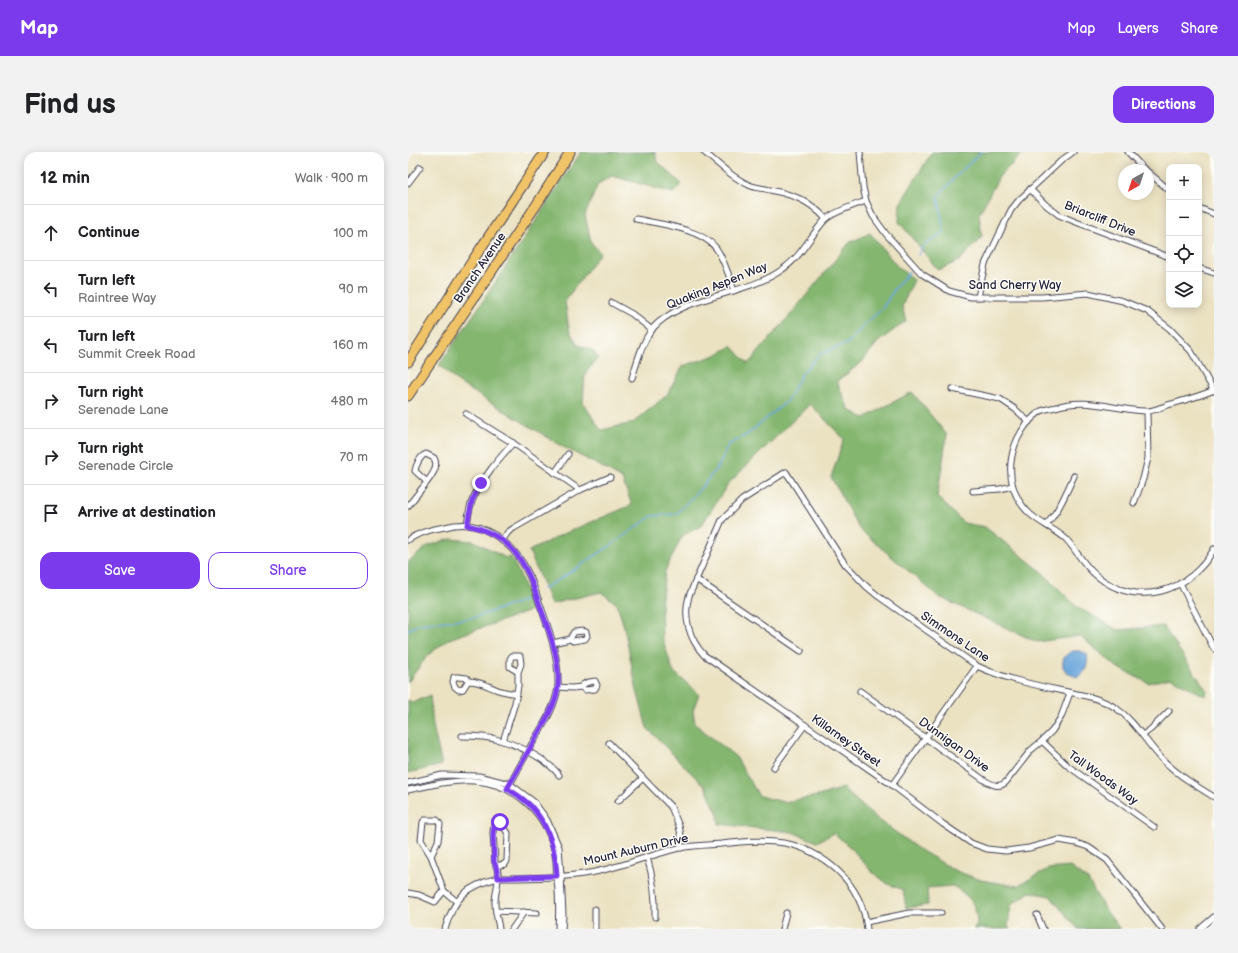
<!DOCTYPE html>
<html lang="en">
<head>
<meta charset="utf-8">
<style>
  :root { --surface:#fff; --page:#f2f2f2; --text:#202124; --muted:#757577; --line:#e0e0e0; --accent:#7c3aed }
  body { margin:0; font-family:"Balsamiq Sans",sans-serif; background:var(--page); color:var(--text) }
  .controls { position:absolute; right:12px; top:12px; display:grid; overflow:hidden; border-radius:8px; box-shadow:0 2px 10px #0003 }
  .controls button { width:36px; height:36px; display:grid; place-items:center; padding:0; border:0; border-bottom:1px solid var(--line); background:var(--surface); color:var(--text); font:20px sans-serif }
  .compass { position:absolute; left:710px; top:12px; width:36px; height:36px; border-radius:50%; background:var(--surface); box-shadow:0 2px 10px #0003; rotate:219deg }
  .stop { position:absolute; width:12px; height:12px; margin:-9px; border:3px solid #7c3aed; border-radius:50%; background:#fff }
  .stop.end { background:#7c3aed; border-color:#fff; box-shadow:0 1px 4px #0008 }
  .list { margin:0; padding:0; list-style:none }
  h2 { display:flex; justify-content:space-between; align-items:center; height:52px; margin:0; padding:0 16px; font-size:17px }
  h2 small { font-size:13px; font-weight:400; color:var(--muted) }
  .list li { display:grid; grid-template-columns:26px 1fr auto; gap:12px; align-items:center; box-sizing:border-box; height:56px; padding:0 16px; border-top:1px solid var(--line) }
  .list b { display:block; font-size:15px; white-space:nowrap }
  .list p { margin:0; font-size:13px; white-space:nowrap; color:var(--muted) }
  .list em { font-size:13px; font-style:normal; color:var(--muted) }
  .actions { display:flex; gap:8px; padding:12px 16px }
  .actions a { flex:1; padding:9px 0; border:1px solid var(--accent); border-radius:12px; text-align:center; font-size:14px; color:var(--accent) }
  .actions .main { background:var(--accent); color:#fff }
  .icon { flex:none; width:22px; height:22px; fill:none; stroke:currentColor; stroke-width:2; stroke-linecap:round; stroke-linejoin:round }
  .map { position:relative; flex:none; width:806px; height:777px; overflow:hidden; border-radius:12px }
  header { display:flex; align-items:center; gap:24px; box-sizing:border-box; height:56px; padding:0 20px; background:var(--accent); color:#fff }
  header strong { font-size:19px }
  nav { display:flex; gap:22px; margin-inline-start:auto; font-size:14px }
  .intro { display:flex; align-items:center; justify-content:space-between; box-sizing:border-box; height:96px; padding:0 24px }
  h1 { margin:0; font-size:28px }
  .button { padding:10px 18px; border-radius:12px; background:var(--accent); color:#fff; font-size:14px; font-weight:700 }
  main { display:flex; gap:24px; padding:0 24px }
  aside { flex:1; background:var(--surface); border-radius:12px; box-shadow:0 2px 10px #0003 }
  .map>svg:first-child { display:block }
  .forest { fill:#84b670; stroke:#536c56 }
  .water { fill:#6ca7dc; stroke:#47648c }
  .lines { fill:none; stroke-linecap:round; stroke-linejoin:round }
  .stream { stroke:#6ca7dc; stroke-width:1.5 }
  .minor-casing { stroke:#403f4f; stroke-width:7 }
  .trunk-casing { stroke:#403f4f; stroke-width:11 }
  .minor { stroke:#fff; stroke-width:5 }
  .trunk { stroke:#f1c369; stroke-width:9 }
  .route { stroke:#7c3aed; stroke-width:5 }
  .labels { text-anchor:middle; dominant-baseline:central; stroke-width:3; stroke-linejoin:round; paint-order:stroke }
  .street-label { font-size:12px; fill:#22223b; stroke:#fdfcf7 }
</style>
</head>
<body>
<header>
<strong>Map</strong>
<nav><a>Map</a><a>Layers</a><a>Share</a></nav>
</header>
<div class="intro"><h1>Find us</h1><a class="button">Directions</a></div>
<main>
<aside>
<h2>12 min<small>Walk · 900 m</small></h2>
<ul class="list">
<li><svg class="icon" aria-label="ahead" viewBox="0 0 24 24"><path d="M12 20V5M6 11l6-6 6 6"/></svg><div><b>Continue</b></div><em>100 m</em></li>
<li><svg class="icon" aria-label="left" viewBox="0 0 24 24"><path d="M17 20v-9H6M10 6l-5 5 5 5"/></svg><div><b>Turn left</b><p>Raintree Way</p></div><em>90 m</em></li>
<li><svg class="icon" aria-label="left" viewBox="0 0 24 24"><path d="M17 20v-9H6M10 6l-5 5 5 5"/></svg><div><b>Turn left</b><p>Summit Creek Road</p></div><em>160 m</em></li>
<li><svg class="icon" aria-label="right" viewBox="0 0 24 24"><path d="M7 20v-9h11M14 6l5 5-5 5"/></svg><div><b>Turn right</b><p>Serenade Lane</p></div><em>480 m</em></li>
<li><svg class="icon" aria-label="right" viewBox="0 0 24 24"><path d="M7 20v-9h11M14 6l5 5-5 5"/></svg><div><b>Turn right</b><p>Serenade Circle</p></div><em>70 m</em></li>
<li><svg class="icon" aria-label="arrive" viewBox="0 0 24 24"><path d="M6 21V4h12l-3 4 3 4H6"/></svg><div><b>Arrive at destination</b></div></li>
</ul>
<div class="actions"><a class="main">Save</a><a>Share</a></div>
</aside>
<div class="map">
<svg width="806" height="777" viewBox="0 0 806 777">
  <rect width="100%" height="100%" fill="#fdfcf7"/>
  <filter id="ink" filterUnits="userSpaceOnUse"><feTurbulence type="fractalNoise" baseFrequency=".025" numOctaves="2"/><feDisplacementMap in="SourceGraphic" scale="8" xChannelSelector="R" yChannelSelector="G"/><feConvolveMatrix kernelMatrix="1 2 1 2 8 2 1 2 1" color-interpolation-filters="sRGB"/></filter>
  <filter id="wash" filterUnits="userSpaceOnUse"><feTurbulence type="fractalNoise" baseFrequency=".012" numOctaves="4" result="noise"/><feDisplacementMap in="SourceGraphic" scale="16" xChannelSelector="R" yChannelSelector="G"/><feGaussianBlur stdDeviation="0.9" result="paint"/><feColorMatrix in="noise" values="0 0 0 0 0 0 0 0 0 0 0 0 0 0 0 0 0 1.4 0 .05"/><feComposite in="paint" operator="in"/></filter>
  <g filter="url(#wash)">
    <rect width="100%" height="100%" fill="#ebe2c2"/>
    <g class="forest">
      <path d="M173 0H247L249 9 274 32 265 41 204 24 190 32 177 63 183 90 192 101 157 149 161 178 170 193 184 198 190 206 177 222 175 251 193 278 225 271 259 243 275 214 308 203 324 194 340 212 383 162 441 91 462 81 489 114 506 128 494 154 498 169 470 190 453 211 429 229 441 258 456 266 504 240 539 283 529 345 556 371 577 375 632 418 669 455 710 478 755 474 799 539 797 544 763 526 740 531 709 515 672 484 629 490 531 445 451 377 423 325 436 287 402 252 320 332 293 374 274 384 257 419 253 453 254 485 265 519 291 542 285 558 287 572 328 605 351 644 376 650 410 644 435 636 463 662 509 696 548 719 573 728 609 734 640 717 662 715 680 728 696 756 712 777H670L642 744 622 740 603 753 600 774 602 777H565L569 773C568 750 564 747 545 734L519 736 520 753 498 756 495 738 480 732 463 719 445 698 426 681 409 690 384 680 311 672 310 663 298 636 239 576 228 535 216 475 209 452 193 440 143 452 121 399 155 382 224 353 214 327 194 315 157 296 51 231 31 213 75 149Z"/>
      <polygon points="524,0 616,0 591,25 571,62 574,85 551,109 530,118 491,70 492,52"/>
      <polygon points="43,387 66,389 98,406 103,405 112,423 125,458 41,487 19,504 0,530 0,410 20,394"/>
      <polygon points="22,543 25,574 34,613 0,621 0,548 5,551"/>
    </g>
    <path class="water" d="M665 499H672L679 502C681 511 678 522 669 525L659 521 655 515C654 507 657 502 665 499Z"/>
    <g class="lines">
      <g class="stream">
        <polyline points="510,103 514,95 536,80 530,44 552,20 573,0"/>
        <polyline points="135,437 155,425 199,396 244,364 268,362 292,337 312,312 320,293 340,282 379,249 394,221 412,202 440,191 457,172 474,157 487,136 501,120"/>
        <polyline points="0,478 11,472 65,466 120,447"/>
      </g>
    </g>
  </g>
  <g filter="url(#ink)">
    <g class="lines">
      <defs>
        <g id="minor">
          <path d="M296 0C310 12 324 25 341 33 347 36 355 36 362 38 386 43 401 48 418 67"/>
          <polyline points="452,0 455,35 458,49 465,64 478,82 514,122 541,139 563,145 634,145 680,141 715,149 739,159 762,177 783,199 806,239"/>
          <polyline points="720,0 737,18"/>
          <polyline points="740,20 761,38"/>
          <polyline points="0,31 12,15"/>
          <polyline points="622,37 638,53 651,63 668,70 761,105"/>
          <polyline points="791,56 806,62"/>
          <path d="M228 67C251 72 292 76 308 96 317 109 321 124 326 139"/>
          <polyline points="791,116 806,121"/>
          <polyline points="570,145 577,112 603,58 611,48 654,8 665,0"/>
          <polyline points="204,151 224,162 244,178"/>
          <path d="M224 226C230 208 235 184 250 171 284 142 339 143 375 117 393 105 402 84 417 68 425 60 447 53 458 49"/>
          <polyline points="544,237 592,247 607,257 621,270"/>
          <path d="M806 238C790 245 774 249 757 254 751 256 743 260 737 259 707 258 678 245 648 255 643 256 637 257 633 259 601 281 591 330 619 359 630 371 646 376 658 387 669 399 676 414 689 424 729 457 782 440 806 397"/>
          <polyline points="58,262 105,291 172,338"/>
          <path d="M18 302 26 306C31 315 24 323 19 330L7 319C8 313 12 304 18 302Z"/>
          <polyline points="147,321 160,302"/>
          <polyline points="565,339 592,337 604,334"/>
          <polyline points="726,351 735,327 740,306 739,260"/>
          <polyline points="0,354 19,330"/>
          <path d="M59 373C60 365 61 357 64 349 74 326 89 309 105 291"/>
          <path d="M638 373C651 359 658 341 666 324"/>
          <path d="M0 388C10 381 24 377 37 375 45 373 53 372 61 373 86 377 110 398 120 421 126 432 129 445 134 458 143 483 151 507 150 534 148 556 132 578 121 597 114 610 107 624 99 637"/>
          <polyline points="94,389 100,380 106,376 172,338 202,325"/>
          <polyline points="288,427 393,499"/>
          <polyline points="773,433 806,497"/>
          <polyline points="145,491 162,487 165,489 177,487 179,484 178,480 175,479 166,480 162,487"/>
          <path d="M60 529 55 537 51 538 47 535 45 530 46 525H50L59 526 60 529C72 529 79 534 90 538 96 540 103 541 109 542"/>
          <path d="M150 535 164 536 173 535C176 530 181 530 187 529L189 533 187 537 177 538 173 535"/>
          <path d="M452 539 576 628C583 632 591 637 598 630L623 598 634 589 644 579 653 565 662 541"/>
          <polyline points="735,583 743,577 761,559"/>
          <path d="M54 584C67 584 82 585 95 589 112 594 140 608 151 623"/>
          <polyline points="95,589 107,551 110,534 110,520 113,512 112,504 104,504 102,507 102,515 110,520"/>
          <polyline points="634,589 660,614 746,675"/>
          <polyline points="201,591 263,655 271,674 273,683 273,696"/>
          <polyline points="366,615 397,573"/>
          <polyline points="0,631 34,623 71,624 102,632 126,650 139,668 151,695 153,723 155,763 154,777"/>
          <polyline points="484,633 569,514"/>
          <path d="M0 638C20 634 46 627 67 629 107 632 139 661 147 701 149 710 148 719 149 728 151 744 151 761 150 777"/>
          <polyline points="210,649 235,626"/>
          <polyline points="23,704 30,689 32,672 29,668 17,668 15,670 13,688 23,704 36,739 48,749"/>
          <path d="M239 705C245 725 248 744 247 765"/>
          <path d="M88 714 97 712 99 709 100 681 89 667 86 670 85 681 87 710C94 725 87 737 87 751 87 760 90 769 91 777"/>
          <polyline points="0,741 11,743 27,750 36,739"/>
          <polyline points="187,757 187,777"/>
          <polyline points="88,759 129,761"/>
          <polyline points="629,763 635,777"/>
          <polyline points="458,770 501,761 533,761"/>
          <path d="M37 777C46 746 58 734 90 726 119 726 159 726 187 720 215 714 243 703 271 696 285 693 300 693 313 692 360 687 393 685 430 719 446 734 457 755 459 777"/>
          <polyline points="104,777 116,760"/>
          <polyline points="374,777 378,761"/>
          <path d="M754 777 699 708 680 695 668 691 651 688 621 696 598 699 579 697 563 691 535 672 484 633 296 503C281 487 275 465 281 444L314 368 334 348 378 320 437 412 458 434 470 444 569 514C595 526 622 532 650 538 669 542 691 545 708 556 728 570 738 591 755 608 770 623 788 634 806 645"/>
          <polyline points="792,777 806,765"/>
        </g>
        <g id="trunk">
          <polyline points="0,210 63,111 137,0"/>
          <polyline points="0,244 131,49 162,0"/>
        </g>
      </defs>
      <use href="#minor" class="minor-casing"/>
      <use href="#trunk" class="trunk-casing"/>
      <use href="#minor" class="minor"/>
      <use href="#trunk" class="trunk"/>
    </g>
  </g>
  <g class="lines" filter="url(#ink)">
    <path class="route" d="M73 331 64 349 59 373C74 376 91 384 102 395 118 411 125 432 132 454 142 481 157 519 147 548 142 563 133 576 126 589 117 605 108 621 99 637 134 654 147 687 149 724L90 726 88 714 86 710 85 681 87 668 89 667 92 670"/>
  </g>
  <g class="labels">
    <g class="street-label">
      <text transform="translate(692 67) rotate(22)">Briarcliff Drive</text>
      <text transform="translate(72 116) rotate(-56)">Branch Avenue</text>
      <text x="607" y="133">Sand Cherry Way</text>
      <text transform="translate(309 134) rotate(-22)">Quaking Aspen Way</text>
      <text transform="translate(547 485) rotate(34)">Simmons Lane</text>
      <text transform="translate(438 589) rotate(35)">Killarney Street</text>
      <text transform="translate(546 593) rotate(36)">Dunnigan Drive</text>
      <text transform="translate(695 626) rotate(36)">Tall Woods Way</text>
      <text transform="translate(228 698) rotate(-13)">Mount Auburn Drive</text>
    </g>
  </g>
</svg>
<div class="controls">
<button>+</button>
<button>−</button>
<button><svg class="icon" aria-label="locate" viewBox="0 0 24 24"><circle cx="12" cy="12" r="6"/><path d="M12 2v4M12 18v4M2 12h4M18 12h4"/></svg></button>
<button><svg class="icon" aria-label="layers" viewBox="0 0 24 24"><path d="M12 4l9 5-9 5-9-5zM3 14l9 5 9-5"/></svg></button>
</div>
<svg class="compass" viewBox="-18 -18 36 36"><path d="M0-13l5 13h-10z" fill="#e53935"/><path d="M0 13l5-13h-10z" fill="#757577"/></svg>
<div class="stop" style="left:92px;top:670px"></div>
<div class="stop end" style="left:73px;top:331px"></div>
</div>
</main>
</body>
</html>
